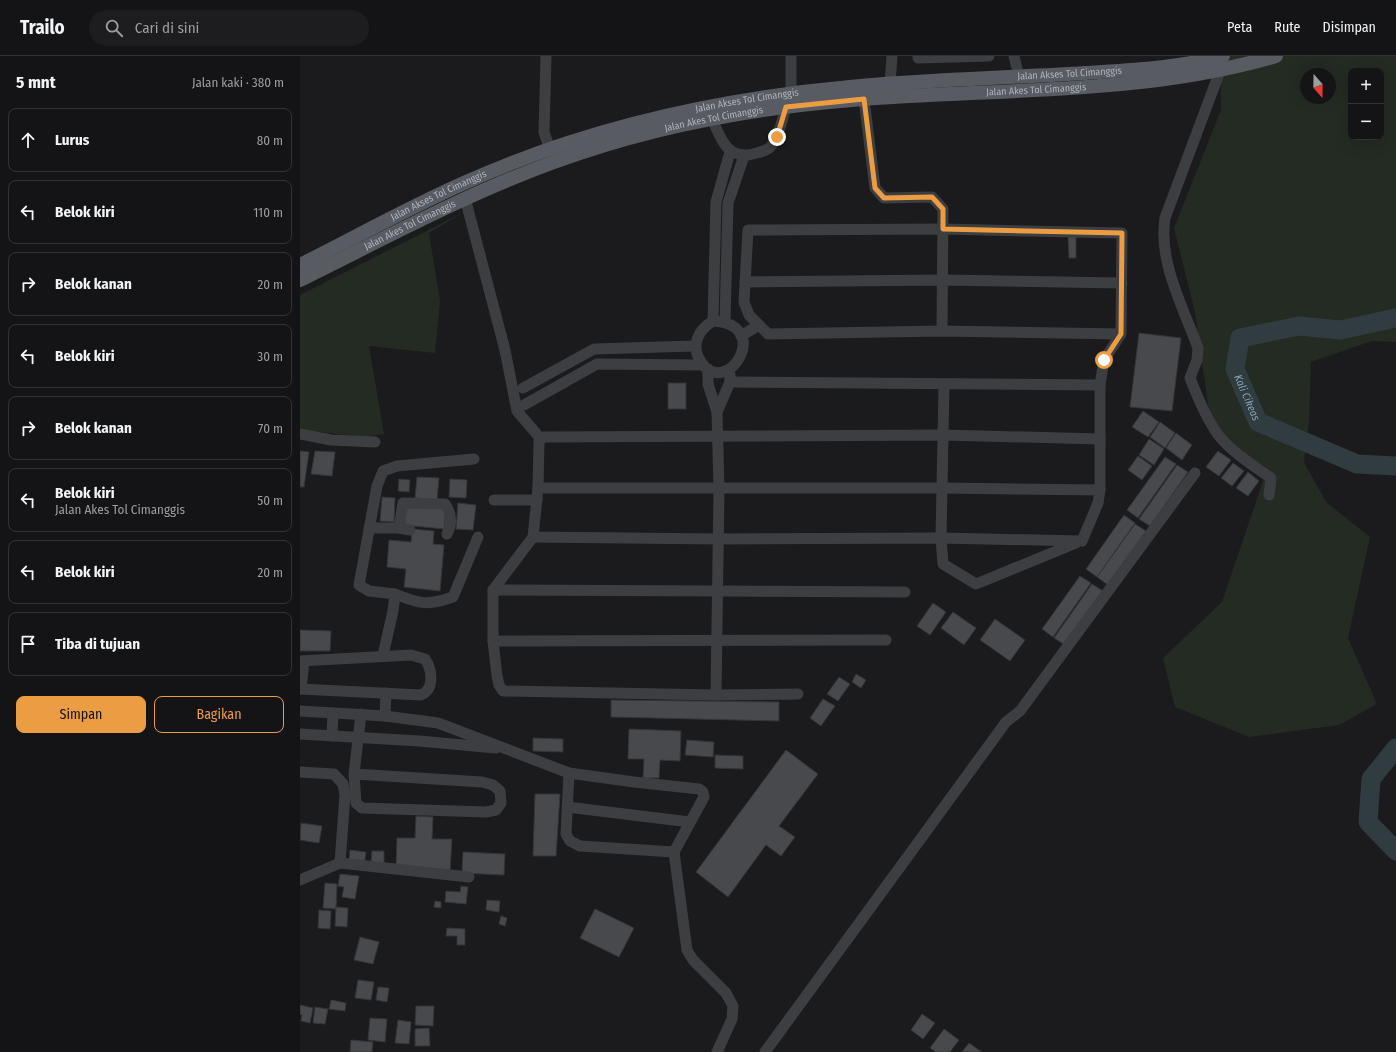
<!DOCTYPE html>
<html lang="id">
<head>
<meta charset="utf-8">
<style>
  :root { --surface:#141416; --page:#1d1d1f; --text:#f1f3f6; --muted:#9d9ea1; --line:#333335; --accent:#ec9d44 }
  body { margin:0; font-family:"Fira Sans Condensed",sans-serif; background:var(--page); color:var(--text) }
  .controls { position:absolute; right:12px; top:12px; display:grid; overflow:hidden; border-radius:8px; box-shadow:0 4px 16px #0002 }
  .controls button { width:36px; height:36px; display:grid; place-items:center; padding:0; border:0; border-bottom:1px solid var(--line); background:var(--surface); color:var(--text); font:20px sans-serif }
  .compass { position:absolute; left:1000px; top:12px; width:36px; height:36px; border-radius:50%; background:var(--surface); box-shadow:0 4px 16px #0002; rotate:160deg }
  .stop { position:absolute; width:12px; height:12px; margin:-9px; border:3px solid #ec9d44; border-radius:50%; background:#fff }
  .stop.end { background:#ec9d44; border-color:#fff; box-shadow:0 1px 4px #0008 }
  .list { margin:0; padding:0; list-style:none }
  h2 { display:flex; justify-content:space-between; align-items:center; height:52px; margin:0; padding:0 16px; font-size:17px }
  h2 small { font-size:13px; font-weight:400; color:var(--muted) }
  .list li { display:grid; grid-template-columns:26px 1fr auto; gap:12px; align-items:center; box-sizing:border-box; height:64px; margin:0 8px 8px; padding:0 8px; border:1px solid var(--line); border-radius:8px }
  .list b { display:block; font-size:15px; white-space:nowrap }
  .list p { margin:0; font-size:13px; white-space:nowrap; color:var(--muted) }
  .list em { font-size:13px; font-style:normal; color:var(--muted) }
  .actions { display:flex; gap:8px; padding:12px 16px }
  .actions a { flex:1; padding:9px 0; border:1px solid var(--accent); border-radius:8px; text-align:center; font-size:14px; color:var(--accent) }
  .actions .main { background:var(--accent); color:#111 }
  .icon { flex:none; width:22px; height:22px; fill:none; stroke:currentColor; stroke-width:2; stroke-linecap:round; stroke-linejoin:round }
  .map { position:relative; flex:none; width:1096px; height:996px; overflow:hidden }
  header { display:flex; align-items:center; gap:24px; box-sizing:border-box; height:56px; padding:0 20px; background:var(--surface); border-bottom:1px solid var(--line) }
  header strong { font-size:19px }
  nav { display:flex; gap:22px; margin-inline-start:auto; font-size:14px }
  .search { width:280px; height:36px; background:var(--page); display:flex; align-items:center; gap:10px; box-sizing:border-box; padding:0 14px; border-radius:22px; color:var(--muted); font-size:15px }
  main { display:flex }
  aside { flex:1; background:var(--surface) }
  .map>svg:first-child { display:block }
  .green { fill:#232b23; fill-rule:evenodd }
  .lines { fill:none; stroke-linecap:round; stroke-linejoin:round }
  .river { stroke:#313c41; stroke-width:19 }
  .building { fill:#48494d; stroke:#353539 }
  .minor { stroke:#3c3e42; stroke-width:11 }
  .major { stroke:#585b61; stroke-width:14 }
  .route { stroke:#ec9d44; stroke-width:5 }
  .labels { text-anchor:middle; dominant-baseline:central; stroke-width:3; stroke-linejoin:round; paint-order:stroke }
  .street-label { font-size:10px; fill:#aeb4bc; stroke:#161618 }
  .water-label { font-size:11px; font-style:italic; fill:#87a5b5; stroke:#161618 }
</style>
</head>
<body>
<header>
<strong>Trailo</strong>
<div class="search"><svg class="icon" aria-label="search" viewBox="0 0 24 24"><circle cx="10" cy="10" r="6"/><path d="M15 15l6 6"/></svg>Cari di sini</div>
<nav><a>Peta</a><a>Rute</a><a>Disimpan</a></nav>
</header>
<main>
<aside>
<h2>5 mnt<small>Jalan kaki · 380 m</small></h2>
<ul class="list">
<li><svg class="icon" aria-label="ahead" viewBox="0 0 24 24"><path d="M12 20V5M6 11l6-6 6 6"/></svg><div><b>Lurus</b></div><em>80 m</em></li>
<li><svg class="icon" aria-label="left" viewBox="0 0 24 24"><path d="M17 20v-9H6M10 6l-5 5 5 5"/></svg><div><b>Belok kiri</b></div><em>110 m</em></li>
<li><svg class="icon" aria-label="right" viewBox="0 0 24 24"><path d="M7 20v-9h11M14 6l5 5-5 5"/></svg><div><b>Belok kanan</b></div><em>20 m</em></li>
<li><svg class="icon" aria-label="left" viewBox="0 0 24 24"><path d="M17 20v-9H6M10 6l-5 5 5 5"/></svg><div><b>Belok kiri</b></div><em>30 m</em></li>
<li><svg class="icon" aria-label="right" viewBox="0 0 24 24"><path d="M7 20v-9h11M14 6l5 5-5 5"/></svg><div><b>Belok kanan</b></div><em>70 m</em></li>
<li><svg class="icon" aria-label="left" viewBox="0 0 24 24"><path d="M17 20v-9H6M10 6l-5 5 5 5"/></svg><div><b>Belok kiri</b><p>Jalan Akes Tol Cimanggis</p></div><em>50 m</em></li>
<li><svg class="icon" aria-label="left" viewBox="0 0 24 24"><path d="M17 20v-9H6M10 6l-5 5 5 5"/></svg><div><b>Belok kiri</b></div><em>20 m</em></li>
<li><svg class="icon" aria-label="arrive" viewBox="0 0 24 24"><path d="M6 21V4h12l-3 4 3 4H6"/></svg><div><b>Tiba di tujuan</b></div></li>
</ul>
<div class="actions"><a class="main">Simpan</a><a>Bagikan</a></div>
</aside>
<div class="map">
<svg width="1096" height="996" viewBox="0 0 1096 996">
  <rect width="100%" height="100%" fill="#1b1b1d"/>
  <g class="green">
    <path d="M920 0H1096V286L1072 285 1011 306 1009 366 1004 406 1026 446 1070 481 1048 582 1077 648 1039 669 949 681 875 651 863 602 922 546 966 416 911 370 895 256 874 172 921 54ZM1051 15H1081V81H1051ZM1006 18H1030V42H1006Z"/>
    <polygon points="168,154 129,177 140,245 135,297 69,290 84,378 66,381 0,374 0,239"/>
  </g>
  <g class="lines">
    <g class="river">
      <path id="s1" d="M1096 262 1040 274 999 270 940 282 935 313 958 366 1057 408 1096 410"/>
      <polyline points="1096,692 1071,723 1068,766 1096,795"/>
    </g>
  </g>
  <g class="building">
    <polygon points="768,180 776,180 776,202 769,202"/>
    <polygon points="839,277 881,282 872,355 830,351"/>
    <rect x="368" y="327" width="18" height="26"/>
    <polygon points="843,355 859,366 848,381 832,371"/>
    <polygon points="860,366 875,377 865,392 850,381"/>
    <polygon points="876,377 892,389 882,404 866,392"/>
    <polygon points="849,383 864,393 854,409 839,399"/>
    <polygon points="0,395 9,396 4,431 0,431"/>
    <polygon points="15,395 35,396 32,420 11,418"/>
    <polygon points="918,395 931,404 919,420 906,411"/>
    <polygon points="838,400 852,410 842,424 828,414"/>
    <polygon points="865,401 876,408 838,462 827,454"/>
    <polygon points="933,407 944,415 932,430 921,422"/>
    <polygon points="877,409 888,416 850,470 839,463"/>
    <polygon points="948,416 959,425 948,440 936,432"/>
    <polygon points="117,421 139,422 137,444 115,442"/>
    <polygon points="99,423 110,424 109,436 98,435"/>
    <polygon points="150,423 167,424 166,442 149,441"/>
    <polygon points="82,441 95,442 94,466 80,465"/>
    <polygon points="158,447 176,449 173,474 156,473"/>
    <polygon points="105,449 146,453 144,473 103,469"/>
    <polygon points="824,459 835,467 797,521 786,513"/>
    <polygon points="835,468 846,475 808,529 797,521"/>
    <polygon points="112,473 134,475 133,488 144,489 140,535 104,531 106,513 87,511 89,484 111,486"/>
    <polygon points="780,520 791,527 753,581 742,573"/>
    <polygon points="792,528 803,535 765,589 754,582"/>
    <polygon points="633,547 646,556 630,579 617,570"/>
    <polygon points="653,556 676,572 664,589 641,572"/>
    <polygon points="695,563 725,584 710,605 680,584"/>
    <polygon points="0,574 31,575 30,595 0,595"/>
    <polygon points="556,618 566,624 561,632 552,626"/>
    <polygon points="539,621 550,628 538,645 527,638"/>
    <polygon points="523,643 535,650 521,670 510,662"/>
    <polygon points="311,644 479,646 479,665 311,661"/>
    <polygon points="329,673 381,675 380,705 360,704 359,722 343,722 344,703 328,703"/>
    <polygon points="233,682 263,683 263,696 233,695"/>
    <polygon points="387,684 414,686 413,701 385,699"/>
    <polygon points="486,694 518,718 479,770 495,781 481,800 466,789 428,841 396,816"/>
    <polygon points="415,699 443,700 443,713 415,712"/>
    <polygon points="235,738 260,738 256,800 233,800"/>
    <polygon points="116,760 133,761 132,783 152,783 150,815 96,813 97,782 115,782"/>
    <polygon points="1,767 22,770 19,787 0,784"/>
    <polygon points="50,794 66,796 64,809 49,807"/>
    <polygon points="72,795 84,795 84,807 71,807"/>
    <polygon points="163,796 205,798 204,819 162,817"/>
    <polygon points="40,818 59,820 55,843 42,841 44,831 38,830"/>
    <polygon points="25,827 37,828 36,853 23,852"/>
    <polygon points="161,830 168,831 166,848 145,846 146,835 160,836"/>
    <polygon points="187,844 200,845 199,856 186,854"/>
    <polygon points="135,845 141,846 141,852 134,851"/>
    <polygon points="36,851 48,852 47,871 35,870"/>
    <polygon points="295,853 334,872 319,901 280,882"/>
    <polygon points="19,854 31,855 30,873 18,872"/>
    <polygon points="201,860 207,862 205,870 199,868"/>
    <polygon points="147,872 165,873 165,889 157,889 157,880 146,880"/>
    <polygon points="60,881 79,886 73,908 54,904"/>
    <polygon points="58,924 74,926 71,944 55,942"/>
    <polygon points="78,931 89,932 87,946 76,944"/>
    <polygon points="31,944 46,947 45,955 29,953"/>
    <polygon points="0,949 13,952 10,967 1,965 2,959 0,958"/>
    <polygon points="116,950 134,950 133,970 115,969"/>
    <polygon points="15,951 28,953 25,968 13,967"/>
    <polygon points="622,958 635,967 623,983 611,974"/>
    <polygon points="70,962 87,963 85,986 68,984"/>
    <polygon points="98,964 111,966 109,988 95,987"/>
    <polygon points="129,972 130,990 115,990 115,973"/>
    <polygon points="644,973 659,984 650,996 636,996 630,992"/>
    <polygon points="51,984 73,986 72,996 50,996"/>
    <polygon points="669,987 682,996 662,996"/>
  </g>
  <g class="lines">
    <g class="minor">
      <polyline points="246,0 244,76 250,94"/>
      <polyline points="491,0 491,37"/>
      <polyline points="618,0 618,2 689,0"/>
      <polyline points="714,0 719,21"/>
      <path d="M920 15 865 162C858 205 883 251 898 292L897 304 890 322C898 342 906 362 919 380 933 397 954 410 971 422L969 439"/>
      <polyline points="590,28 592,0"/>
      <polyline points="564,43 575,132 584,142 632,141 643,153 642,275"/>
      <path d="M412 63C421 83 427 104 453 98 460 96 468 95 472 89 480 78 482 64 486 51"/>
      <polyline points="165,142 205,294 217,355 240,382"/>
      <polyline points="445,226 643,224 822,227"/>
      <polyline points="413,265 416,146 430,96"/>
      <path d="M413 265C475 269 426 344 401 306 390 290 398 274 413 265Z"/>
      <polyline points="425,266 428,147 444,100"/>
      <polyline points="441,280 459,269"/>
      <polyline points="408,313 408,328 417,356 419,433 416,639"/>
      <polyline points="430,326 800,329"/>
      <polyline points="644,329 641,482 643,508 676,528 776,487"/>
      <polyline points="223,332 294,293 395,290"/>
      <polyline points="224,349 297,308 403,309"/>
      <polyline points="417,356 430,326 430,319"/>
      <polyline points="0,378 31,384 75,386"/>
      <polyline points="238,432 239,385 243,381 643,379 800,383"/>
      <polyline points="194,444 237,444"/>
      <path d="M69 472H99L103 447 145 448C152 458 152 468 147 478"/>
      <polyline points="99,472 110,474"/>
      <polyline points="233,481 418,483 641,482 782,485 798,447 800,434 800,329 804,304 821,278 822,177 643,173 448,174 444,246 449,259 468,278 642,275 821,278"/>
      <polyline points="193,534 605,536"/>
      <path d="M95 538C120 548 127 550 153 541L178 481"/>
      <polyline points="193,585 586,584"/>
      <polyline points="83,599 93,555 95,538 69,535 59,529 77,430 83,415 97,410 174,403"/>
      <path d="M0 605 111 599 125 603C132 613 135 633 121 639L0 633"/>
      <polyline points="1,633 4,605"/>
      <polyline points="498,638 416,639 203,635 199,629 197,620 193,585 193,534 233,481 238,432 642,432 800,434"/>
      <polyline points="0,655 85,660 138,667 269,717 334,726 399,733 403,736 404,741 374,796 280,790 270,785 266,778 269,717"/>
      <polyline points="85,660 86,637"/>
      <polyline points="0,678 119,685 196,692"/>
      <polyline points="32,680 33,657"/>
      <polyline points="0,716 34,718 43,728 45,739 40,807 169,821"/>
      <polyline points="54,718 182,726 193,729 200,735 201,747 196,754 186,756 62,752 56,747 54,718 61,658"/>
      <polyline points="267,751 390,766"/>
      <polyline points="374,796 387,894 393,904 426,937 433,950 432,963 417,996"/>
      <polyline points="0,824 40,807"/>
      <polyline points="465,996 706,666 720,655 895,417"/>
    </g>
    <g class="major">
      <path id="s2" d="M0 209C54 182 108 152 164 127 286 72 417 43 550 31 628 23 707 22 785 17 831 14 879 12 923 0"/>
      <path id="s3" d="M0 224C83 183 166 138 254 106 349 71 451 52 552 44 693 32 839 40 976 0"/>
    </g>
  </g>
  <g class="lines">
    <polyline class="route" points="477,81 486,51 564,43 575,132 584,142 632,141 643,153 643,173 822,177 821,278 804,304"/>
  </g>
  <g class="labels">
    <g class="street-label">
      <text stroke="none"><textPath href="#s2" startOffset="803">Jalan Akses Tol Cimanggis</textPath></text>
      <text stroke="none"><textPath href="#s3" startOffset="770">Jalan Akes Tol Cimanggis</textPath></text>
      <text stroke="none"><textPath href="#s2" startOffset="479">Jalan Akses Tol Cimanggis</textPath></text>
      <text stroke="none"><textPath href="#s3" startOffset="446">Jalan Akes Tol Cimanggis</textPath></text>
      <text stroke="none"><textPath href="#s2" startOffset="155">Jalan Akses Tol Cimanggis</textPath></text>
      <text stroke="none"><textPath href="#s3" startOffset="123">Jalan Akes Tol Cimanggis</textPath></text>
    </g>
    <g class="water-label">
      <text stroke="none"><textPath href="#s1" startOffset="221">Kali Cikeas</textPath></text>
    </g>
  </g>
</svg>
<div class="controls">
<button>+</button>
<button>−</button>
</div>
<svg class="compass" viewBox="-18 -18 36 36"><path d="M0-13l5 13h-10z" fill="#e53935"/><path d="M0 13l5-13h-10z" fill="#9d9ea1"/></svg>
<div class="stop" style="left:804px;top:304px"></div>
<div class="stop end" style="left:477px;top:81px"></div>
</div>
</main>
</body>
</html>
